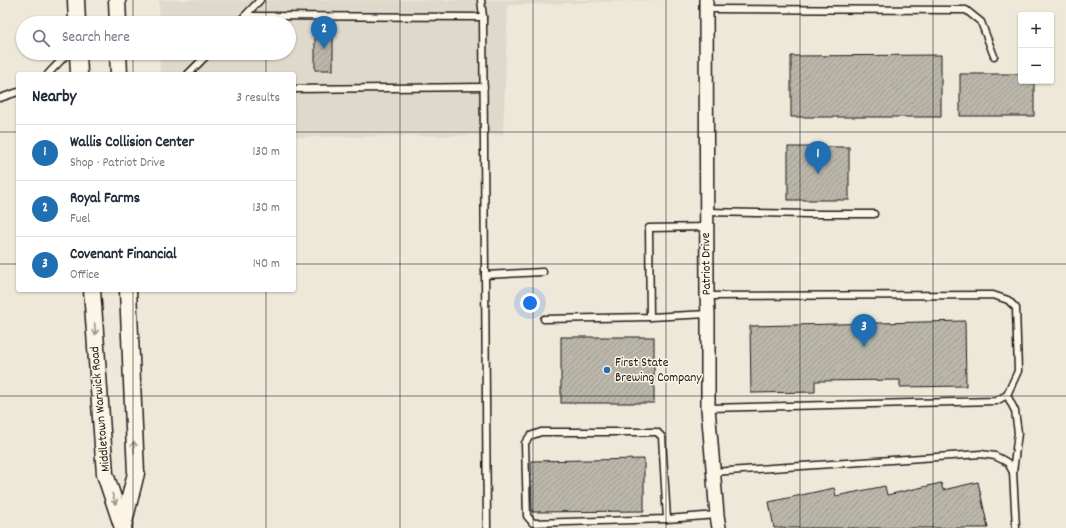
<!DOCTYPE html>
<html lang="en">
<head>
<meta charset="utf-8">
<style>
  :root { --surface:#fff; --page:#f6f6f7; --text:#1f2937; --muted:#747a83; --line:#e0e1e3; --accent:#1f6fb2 }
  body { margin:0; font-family:Dekko,sans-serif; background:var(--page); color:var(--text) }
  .controls { position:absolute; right:12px; top:12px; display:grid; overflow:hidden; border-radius:4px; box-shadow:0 1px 3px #0004 }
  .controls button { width:36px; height:36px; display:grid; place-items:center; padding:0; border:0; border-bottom:1px solid var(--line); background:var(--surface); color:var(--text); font:20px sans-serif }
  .you { position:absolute; left:530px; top:303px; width:14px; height:14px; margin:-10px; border:3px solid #fff; border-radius:50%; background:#1a73e8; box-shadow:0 0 0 6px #1a73e833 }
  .badge { display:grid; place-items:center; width:26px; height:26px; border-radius:50%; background:var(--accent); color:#fff; font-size:13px; font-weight:700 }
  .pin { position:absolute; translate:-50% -33px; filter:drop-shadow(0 1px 2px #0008) }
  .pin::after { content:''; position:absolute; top:21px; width:14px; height:12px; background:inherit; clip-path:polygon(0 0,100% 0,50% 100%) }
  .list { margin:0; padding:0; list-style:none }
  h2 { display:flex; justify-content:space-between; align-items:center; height:52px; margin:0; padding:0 16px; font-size:17px }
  h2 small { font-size:13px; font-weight:400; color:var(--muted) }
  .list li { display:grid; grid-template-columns:26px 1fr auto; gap:12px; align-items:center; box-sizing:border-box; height:56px; padding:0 16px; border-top:1px solid var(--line) }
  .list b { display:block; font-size:15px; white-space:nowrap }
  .list p { margin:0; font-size:13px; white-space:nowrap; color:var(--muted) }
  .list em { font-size:13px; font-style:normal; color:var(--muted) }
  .icon { flex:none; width:22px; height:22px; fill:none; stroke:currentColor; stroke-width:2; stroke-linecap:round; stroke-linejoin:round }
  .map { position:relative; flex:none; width:1066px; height:528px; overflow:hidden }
  .search { position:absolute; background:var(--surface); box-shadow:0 1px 3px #0004; left:16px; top:16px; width:280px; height:44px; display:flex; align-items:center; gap:10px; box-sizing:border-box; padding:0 14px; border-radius:22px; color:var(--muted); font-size:15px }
  .panel { position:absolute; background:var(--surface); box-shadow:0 1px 3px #0004; left:16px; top:72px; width:280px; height:220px; border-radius:4px }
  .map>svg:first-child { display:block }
  .built { fill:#ded9cb }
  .building { fill:url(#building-hatch); stroke:#1c1c1c }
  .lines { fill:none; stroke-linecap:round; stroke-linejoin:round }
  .service-casing { stroke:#1c1c1c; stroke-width:9 }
  .minor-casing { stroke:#1c1c1c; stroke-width:16 }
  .tertiary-casing { stroke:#1c1c1c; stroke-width:19 }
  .service { stroke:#fcf5e5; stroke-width:6 }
  .minor { stroke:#fcf5e5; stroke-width:13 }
  .tertiary { stroke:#fcf5e5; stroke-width:16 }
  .oneway { stroke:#97938b }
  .grid { fill:none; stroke:#1c1c1c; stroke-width:1; stroke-opacity:0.55 }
  .poi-dot { fill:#1f6fb2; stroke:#fcf5e5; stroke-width:1.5 }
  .labels { text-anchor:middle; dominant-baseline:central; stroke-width:3; stroke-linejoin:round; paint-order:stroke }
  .street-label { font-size:13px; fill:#1c1c1c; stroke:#fcf5e5 }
  .poi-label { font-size:13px; fill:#1c1c1c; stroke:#fcf5e5; text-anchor:start }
</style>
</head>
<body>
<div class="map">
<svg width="1066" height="528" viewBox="0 0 1066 528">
  <defs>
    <pattern id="building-hatch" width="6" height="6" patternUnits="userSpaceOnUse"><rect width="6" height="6" fill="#bab6aa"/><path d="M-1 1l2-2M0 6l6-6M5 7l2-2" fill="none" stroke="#9f9c92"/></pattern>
  </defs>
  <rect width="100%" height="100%" fill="#eee8d9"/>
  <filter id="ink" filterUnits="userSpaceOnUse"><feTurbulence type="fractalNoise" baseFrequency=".025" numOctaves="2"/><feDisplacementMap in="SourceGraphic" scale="8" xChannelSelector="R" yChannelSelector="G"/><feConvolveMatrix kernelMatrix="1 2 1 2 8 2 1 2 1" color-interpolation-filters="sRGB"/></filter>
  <g filter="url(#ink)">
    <polygon class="built" points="159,0 662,0 508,5 503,135 294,137 294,74 160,74 159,53 289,53 289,23 159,23"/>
    <g class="building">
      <rect x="315" y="27" width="18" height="43"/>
      <polygon points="941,55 941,117 791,117 791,56"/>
      <polygon points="960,74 1021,74 1021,81 1034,81 1034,116 960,116"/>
      <rect x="788" y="147" width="61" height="53"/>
      <polygon points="965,321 966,386 900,387 900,380 815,381 815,392 751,393 750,326"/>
      <rect x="561" y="337" width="93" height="66"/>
      <polygon points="644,459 644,511 532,512 531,461"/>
      <polygon points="978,482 988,528 774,528 769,502 834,488 836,496 885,486 887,495 941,483 943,490"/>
    </g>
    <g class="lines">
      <defs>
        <g id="service">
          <polyline points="481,0 483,17 487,528"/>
          <polyline points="706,9 966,10 981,22 994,56"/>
          <polyline points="245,16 483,17"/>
          <polyline points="238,23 260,0"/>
          <polyline points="48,74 68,53"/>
          <polyline points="188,74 209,53"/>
          <polyline points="294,89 484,87"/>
          <polyline points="0,98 18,92"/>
          <polyline points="707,212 808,214 874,214"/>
          <polyline points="485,275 543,272"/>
          <polyline points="707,296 993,295 1008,300 1016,308 1018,371 1007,395 996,401 708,408"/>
          <polyline points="650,317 649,228 707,227"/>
          <polyline points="544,319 650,317 708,314"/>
          <polyline points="1007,395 1015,411 1018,433 1013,472"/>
          <polyline points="713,472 981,454 995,456 1003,460 1008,463 1013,472 1016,528"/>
          <polyline points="667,519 662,437 657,432 541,432 530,436 525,443 527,516 533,523 667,519 717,515"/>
        </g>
        <polyline id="minor" points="706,0 707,296 708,314 708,408 717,515 719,528"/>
        <g id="tertiary">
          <polyline points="76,0 77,23"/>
          <polyline points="117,0 118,23"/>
          <polyline points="78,53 79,74"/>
          <polyline points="118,53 119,74"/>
          <polyline points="92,290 105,474 123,528"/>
          <polyline points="123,526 136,473 128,290"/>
        </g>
      </defs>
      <use href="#service" class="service-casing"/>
      <use href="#minor" class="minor-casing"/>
      <use href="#tertiary" class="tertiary-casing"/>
      <use href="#service" class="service"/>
      <use href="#minor" class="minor"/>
      <use href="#tertiary" class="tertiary"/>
    </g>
    <defs><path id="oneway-shaft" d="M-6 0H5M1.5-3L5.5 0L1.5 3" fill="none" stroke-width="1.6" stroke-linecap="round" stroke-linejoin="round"/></defs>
    <g class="oneway">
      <use href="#oneway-shaft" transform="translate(95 329) rotate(86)"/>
      <use href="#oneway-shaft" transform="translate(134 447) rotate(-92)"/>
      <use href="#oneway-shaft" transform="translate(114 499) rotate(71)"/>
    </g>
  </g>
  <path class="grid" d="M133 0V23M266 0V23M400 0V528M533 0V528M666 0V528M800 0V528M933 0V528M133 53V74M266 53V74M0 132H18M294 132H1066M0 264H18M294 264H1066M133 290V528M266 290V528M0 396H1066"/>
  <circle class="poi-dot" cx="607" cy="370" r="4"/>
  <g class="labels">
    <g class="street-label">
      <text transform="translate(707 264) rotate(-91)">Patriot Drive</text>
      <text transform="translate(101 409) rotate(-95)">Middletown Warwick Road</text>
    </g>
    <g class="poi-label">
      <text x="615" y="363">First State<tspan x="615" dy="15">Brewing Company</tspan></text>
    </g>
  </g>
</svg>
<div class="controls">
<button>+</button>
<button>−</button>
</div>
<div class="you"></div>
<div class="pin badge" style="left:818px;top:174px">1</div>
<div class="pin badge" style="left:324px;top:49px">2</div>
<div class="pin badge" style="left:864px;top:347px">3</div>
<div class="search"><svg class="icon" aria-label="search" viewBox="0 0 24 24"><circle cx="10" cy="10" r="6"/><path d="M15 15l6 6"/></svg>Search here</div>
<section class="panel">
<h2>Nearby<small>3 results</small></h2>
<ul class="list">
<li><span class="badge">1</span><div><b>Wallis Collision Center</b><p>Shop · Patriot Drive</p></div><em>130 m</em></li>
<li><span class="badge">2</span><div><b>Royal Farms</b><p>Fuel</p></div><em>130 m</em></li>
<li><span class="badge">3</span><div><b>Covenant Financial</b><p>Office</p></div><em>140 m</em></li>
</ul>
</section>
</div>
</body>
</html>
